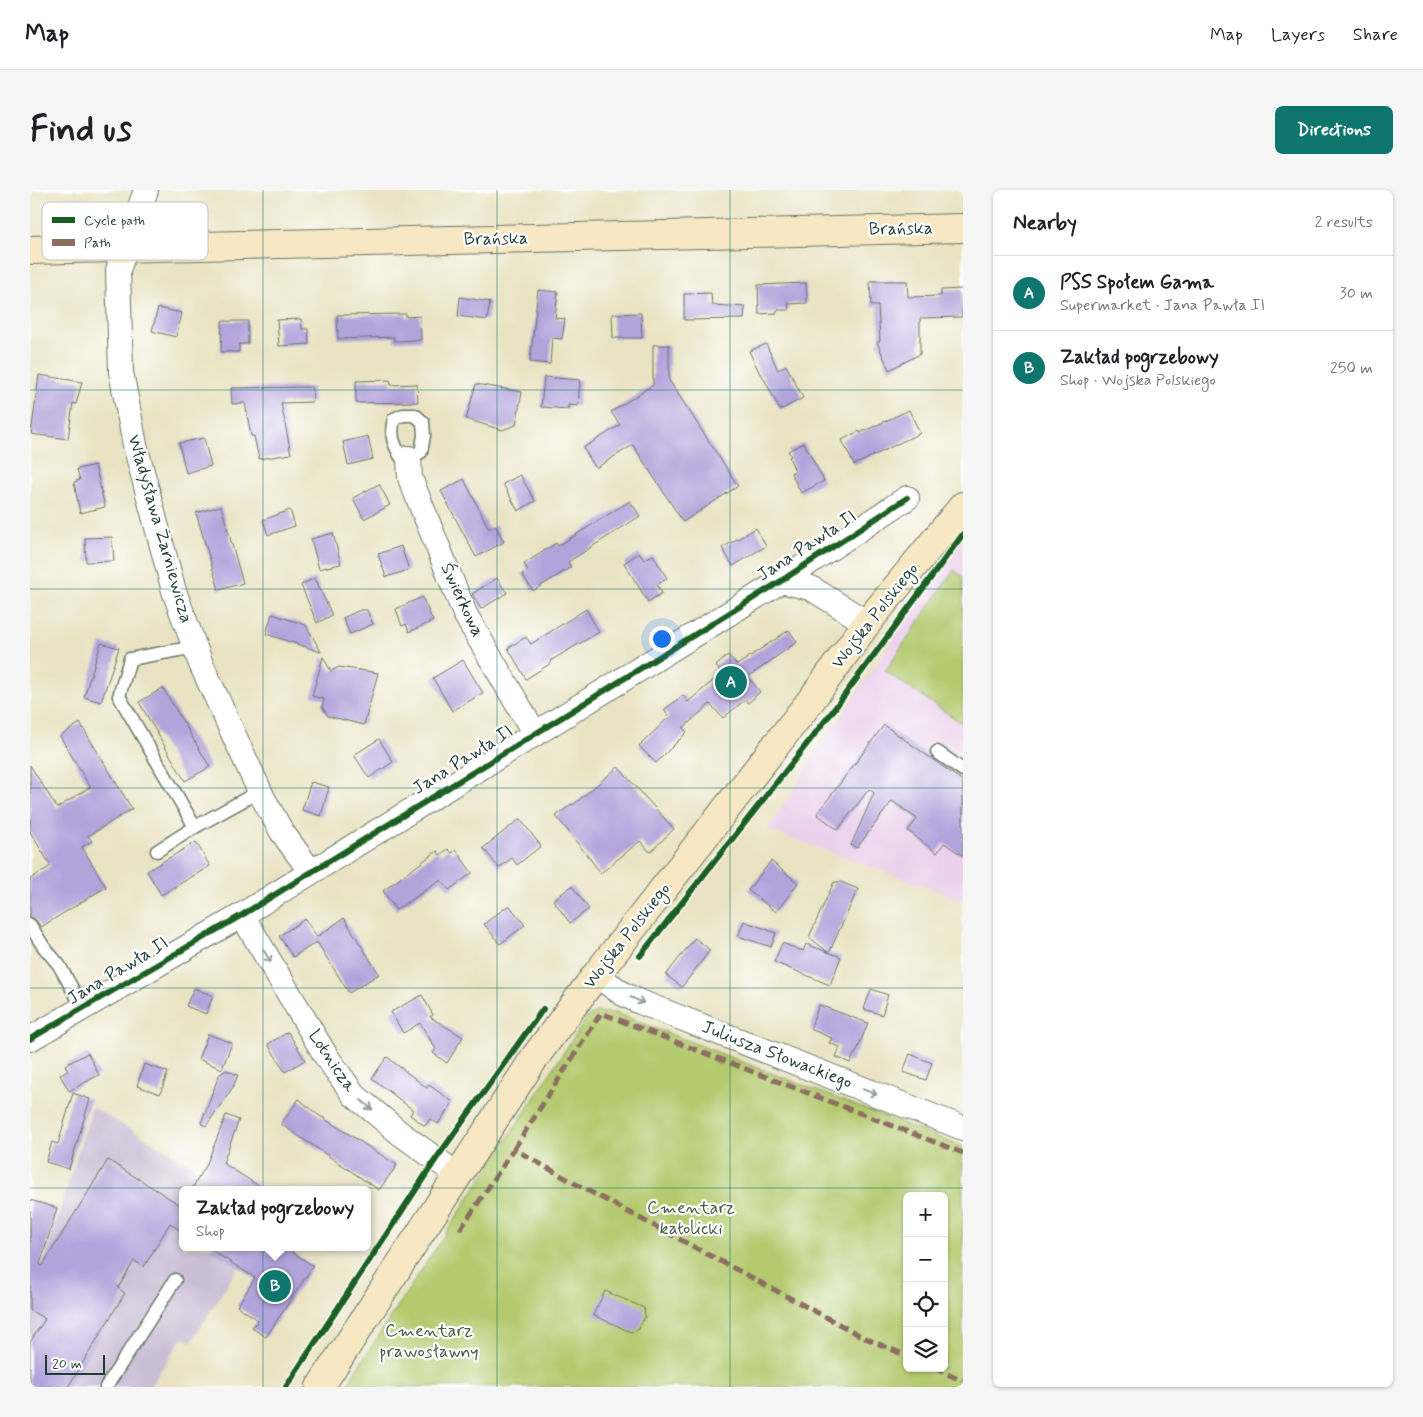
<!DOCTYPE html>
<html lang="en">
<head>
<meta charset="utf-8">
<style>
  :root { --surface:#fff; --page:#f6f6f6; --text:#202124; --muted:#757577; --line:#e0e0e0; --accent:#0f766e }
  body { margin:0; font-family:Mynerve,sans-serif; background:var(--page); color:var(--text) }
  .controls { position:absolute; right:15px; bottom:15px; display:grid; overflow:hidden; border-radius:8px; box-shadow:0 1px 4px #0004 }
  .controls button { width:45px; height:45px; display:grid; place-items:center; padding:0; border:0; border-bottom:1px solid var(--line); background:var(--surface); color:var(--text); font:25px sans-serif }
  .scale { position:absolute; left:15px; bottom:12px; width:60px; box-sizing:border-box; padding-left:5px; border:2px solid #1f3d34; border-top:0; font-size:14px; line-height:18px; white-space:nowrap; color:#1f3d34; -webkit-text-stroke:4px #fff; paint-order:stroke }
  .you { position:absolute; left:631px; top:448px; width:18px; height:18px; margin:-12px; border:4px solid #fff; border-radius:50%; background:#1a73e8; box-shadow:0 0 0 8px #1a73e833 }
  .badge { display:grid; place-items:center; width:32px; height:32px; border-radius:50%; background:var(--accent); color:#fff; font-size:16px; font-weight:700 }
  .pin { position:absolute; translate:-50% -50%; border:2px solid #fff; box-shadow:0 1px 5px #0006 }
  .popup { position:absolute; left:149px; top:996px; width:192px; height:65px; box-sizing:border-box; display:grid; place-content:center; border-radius:8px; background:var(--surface); filter:drop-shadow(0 1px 4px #0005); font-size:16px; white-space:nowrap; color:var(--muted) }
  .popup b { font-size:19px; color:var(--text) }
  .popup::after { content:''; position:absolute; left:50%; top:100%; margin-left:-10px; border:10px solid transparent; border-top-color:var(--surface) }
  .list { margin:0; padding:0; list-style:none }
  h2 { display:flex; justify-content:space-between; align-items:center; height:65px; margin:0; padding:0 20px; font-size:21px }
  h2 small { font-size:16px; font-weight:400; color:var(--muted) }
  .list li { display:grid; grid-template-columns:32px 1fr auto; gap:15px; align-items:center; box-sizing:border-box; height:75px; padding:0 20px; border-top:1px solid var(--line) }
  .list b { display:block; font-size:19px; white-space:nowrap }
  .list p { margin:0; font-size:16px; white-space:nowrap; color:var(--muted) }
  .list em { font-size:16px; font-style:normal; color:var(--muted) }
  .icon { flex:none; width:28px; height:28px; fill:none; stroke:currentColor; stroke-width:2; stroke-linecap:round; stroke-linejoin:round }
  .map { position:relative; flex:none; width:933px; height:1197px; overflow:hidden; border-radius:8px }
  header { display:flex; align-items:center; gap:30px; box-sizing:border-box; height:70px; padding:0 25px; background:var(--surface); border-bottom:1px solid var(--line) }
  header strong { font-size:24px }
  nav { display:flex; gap:28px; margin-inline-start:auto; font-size:18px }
  .intro { display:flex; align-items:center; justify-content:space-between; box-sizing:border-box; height:120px; padding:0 30px }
  h1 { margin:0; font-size:35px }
  .button { padding:12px 22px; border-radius:8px; background:var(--accent); color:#fff; font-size:18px; font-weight:700 }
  main { display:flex; gap:30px; padding:0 30px }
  aside { flex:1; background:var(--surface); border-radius:8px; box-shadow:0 1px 4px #0004 }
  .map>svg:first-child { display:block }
  .built { fill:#ebd1eb }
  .industrial { fill:#cbbfd5 }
  .green { fill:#b4ca6e; stroke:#6a8451; fill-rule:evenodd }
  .building { fill:#b2a3db }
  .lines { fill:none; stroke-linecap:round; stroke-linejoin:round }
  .lane-casing { stroke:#676; stroke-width:15 }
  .street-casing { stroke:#676; stroke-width:26 }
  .secondary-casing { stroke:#676; stroke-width:30 }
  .lane { stroke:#fff; stroke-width:12 }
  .street { stroke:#fff; stroke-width:24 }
  .secondary { stroke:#f7e8c3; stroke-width:28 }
  .quiet { stroke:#8d6e63; stroke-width:5; stroke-dasharray:10 5; stroke-linecap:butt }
  .cycleway-casing { stroke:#fff; stroke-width:9 }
  .cycleway { stroke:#1b5e20; stroke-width:6 }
  .oneway { stroke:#8f9e9a }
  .grid { fill:none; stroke:#0f766e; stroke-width:1; stroke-opacity:0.55 }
  .labels { text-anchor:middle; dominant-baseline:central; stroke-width:4.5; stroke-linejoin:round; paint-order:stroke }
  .street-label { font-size:18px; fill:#1f3d34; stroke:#fff }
  .park-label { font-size:18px; fill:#446042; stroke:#fff }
  .key { fill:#fff; stroke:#bcc5c2; stroke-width:1 }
  .key-label { font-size:14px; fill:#1f3d34 }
</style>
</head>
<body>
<header>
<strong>Map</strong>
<nav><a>Map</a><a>Layers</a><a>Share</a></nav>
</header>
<div class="intro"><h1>Find us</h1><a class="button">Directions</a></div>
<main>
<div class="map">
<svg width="933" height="1197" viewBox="0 0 933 1197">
  <rect width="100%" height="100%" fill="#fff"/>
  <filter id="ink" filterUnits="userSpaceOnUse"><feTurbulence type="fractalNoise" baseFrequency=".02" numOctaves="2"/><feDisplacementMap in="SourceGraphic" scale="10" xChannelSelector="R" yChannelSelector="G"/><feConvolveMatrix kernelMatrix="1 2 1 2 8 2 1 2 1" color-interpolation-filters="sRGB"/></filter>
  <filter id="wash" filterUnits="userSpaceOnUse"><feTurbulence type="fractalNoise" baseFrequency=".0096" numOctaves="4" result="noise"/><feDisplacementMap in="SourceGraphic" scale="20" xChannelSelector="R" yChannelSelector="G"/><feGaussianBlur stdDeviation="1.12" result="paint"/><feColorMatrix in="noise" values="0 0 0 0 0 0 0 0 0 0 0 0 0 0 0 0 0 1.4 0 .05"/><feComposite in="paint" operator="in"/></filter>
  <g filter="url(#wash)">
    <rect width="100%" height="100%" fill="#eae3c3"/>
    <polygon class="built" points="933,349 933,710 738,640 790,556"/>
    <polygon class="industrial" points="62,917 205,1000 152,1000 152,1057 221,1057 161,1152 153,1147 120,1197 0,1197 0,1092 7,1093"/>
    <g class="green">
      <polygon points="924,380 933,387 933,534 855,481"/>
      <path d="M566 822 586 823 933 957V1197H315L557 827ZM877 1006H914V1178H877Z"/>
    </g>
    <g id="blocks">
      <g class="building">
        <polygon points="840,91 877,91 878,107 911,106 911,100 933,99 932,127 890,128 890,164 859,180 847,152 850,151 848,116 841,116"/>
        <polygon points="776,93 777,113 758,114 759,120 747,120 747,123 729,124 728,95"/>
        <polygon points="508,100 528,102 525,128 535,129 532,149 522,148 520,174 500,172"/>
        <polygon points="681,103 682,115 715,117 714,129 654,130 654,104"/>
        <polygon points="430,107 460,112 457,130 428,126"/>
        <polygon points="128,118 152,123 146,147 122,141"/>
        <polygon points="611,123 612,148 583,148 582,124"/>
        <polygon points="376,124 376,127 390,126 391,150 364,151 364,147 308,149 307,125"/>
        <polygon points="271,129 272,139 278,139 279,154 249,156 247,130"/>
        <polygon points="192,131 218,131 218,154 209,154 209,162 191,162"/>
        <polygon points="736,154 748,180 756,175 773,208 750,220 731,183 730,184 719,161"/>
        <polygon points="623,155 639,155 639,190 708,296 653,332 603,255 566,278 553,258 590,235 581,222 623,195"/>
        <polygon points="9,185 52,192 46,214 43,213 38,249 1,244"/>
        <polygon points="514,187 550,190 548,216 538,215 538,219 511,217"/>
        <polygon points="360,190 361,195 387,194 388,212 326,213 326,191"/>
        <polygon points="446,194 492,202 486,235 472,240 436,229"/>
        <polygon points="282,197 283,212 251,213 261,264 229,269 224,246 221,246 215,213 202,214 201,198"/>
        <polygon points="879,220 890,243 824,275 812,250 829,241 830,243"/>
        <polygon points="338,246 343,269 318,275 313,252"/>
        <polygon points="174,248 181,276 156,283 149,253"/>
        <polygon points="774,253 794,291 771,303 761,283 765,281 759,267 761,266 758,261"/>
        <polygon points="65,275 75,317 50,323 44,292 50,290 47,279"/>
        <polygon points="490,285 505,311 488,321 473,294"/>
        <polygon points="434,289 459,339 465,335 474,352 446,367 411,301"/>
        <polygon points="349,294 360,315 334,329 323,308"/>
        <polygon points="600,311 610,326 538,372 541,377 503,401 492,384 498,380 494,374 526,353 528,356"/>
        <polygon points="191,316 213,393 189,400 166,323"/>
        <polygon points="260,320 265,336 238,345 233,330"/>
        <polygon points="726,338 736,356 703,376 692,358"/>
        <polygon points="303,343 311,374 289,379 281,349"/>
        <polygon points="82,347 84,371 56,372 55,348"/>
        <polygon points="371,356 379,380 356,387 348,364"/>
        <polygon points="609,363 614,370 623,365 637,388 627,395 632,403 618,412 594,373"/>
        <polygon points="285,388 302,425 287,433 271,395"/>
        <polygon points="467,388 477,403 451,419 442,404"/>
        <polygon points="392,407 403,431 379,442 376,434 372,436 366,419"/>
        <polygon points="556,419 569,442 520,471 521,473 496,489 478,458 496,447 501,454"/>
        <polygon points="330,420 337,420 343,434 320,444 313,428"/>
        <polygon points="242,424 276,435 291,462 236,444"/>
        <polygon points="759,440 767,452 718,487 730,502 718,513 715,510 693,528 680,514 653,538 657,542 626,573 609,556 639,527 634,520 653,505 658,512 692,483 686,476 698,465 707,475"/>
        <polygon points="71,453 89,458 71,512 54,507"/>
        <polygon points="293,467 301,481 309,477 348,483 334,535 298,526 292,517 294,509 282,506"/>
        <polygon points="433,470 453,503 422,521 403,488"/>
        <polygon points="133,498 180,577 155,591 109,512"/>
        <polygon points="50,533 102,619 58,646 62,651 52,657 76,697 11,737 4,728 0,727 0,689 21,676 0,642 0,575 27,618 60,597 30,546"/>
        <polygon points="854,535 933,591 933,666 914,653 907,663 878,641 887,629 862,611 827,658 821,655 844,603 839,599 808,640 787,624"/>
        <polygon points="349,549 363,572 339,588 324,565"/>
        <polygon points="588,577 644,639 620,662 610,651 571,683 526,626 542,614 543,615"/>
        <polygon points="281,592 299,597 291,626 272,620"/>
        <polygon points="490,629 511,656 487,675 482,668 469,678 453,658"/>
        <polygon points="166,652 180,676 131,705 117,681"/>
        <polygon points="418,659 422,663 426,660 442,683 419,700 411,690 366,720 353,701 407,661 410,665"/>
        <polygon points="741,671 768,693 746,722 718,700"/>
        <polygon points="804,692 811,692 828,699 799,763 779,747"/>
        <polygon points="542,696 559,719 540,733 523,710"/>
        <polygon points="479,715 495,735 470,754 454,734"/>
        <polygon points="314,728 349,784 319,803 287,752 263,767 249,746 275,729 287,747"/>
        <polygon points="714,731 746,743 741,757 708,746"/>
        <polygon points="665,748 680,760 652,797 636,785"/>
        <polygon points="752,753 773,761 776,754 811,767 800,795 744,772"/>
        <polygon points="164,798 183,806 176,824 156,816"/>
        <polygon points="841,799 858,805 852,825 834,819"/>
        <polygon points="392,805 403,825 400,827 433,847 417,873 403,863 406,859 390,833 373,843 361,822"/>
        <polygon points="789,815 838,833 826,863 825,863 820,873 806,867 810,857 799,853 802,848 780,839"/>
        <polygon points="258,842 275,870 255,882 238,854"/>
        <polygon points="178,844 202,853 192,879 168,869"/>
        <polygon points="58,863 69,885 39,901 30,885 38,881 35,875"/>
        <polygon points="880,864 902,873 896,890 873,882"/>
        <polygon points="357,867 397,898 399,895 423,912 408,934 400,929 395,936 380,925 383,920 342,888"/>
        <polygon points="114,874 138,882 130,904 107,896"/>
        <polygon points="196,880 208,885 203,897 176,936 171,933 189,885"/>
        <polygon points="43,903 60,909 39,979 16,972 22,952 28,954"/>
        <polygon points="269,909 287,924 367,975 349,1000 251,934"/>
        <polygon points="196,925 209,930 193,973 235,1000 161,1000 176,976"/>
        <polygon points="78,970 152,1016 152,1042 140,1033 114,1077 104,1071 88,1098 95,1103 38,1197 0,1197 0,1152 15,1129 0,1120 0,1010 27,1018 10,1075 12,1076"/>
        <polygon points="177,1057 255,1057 283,1076 236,1147 222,1138 228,1130 207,1116 225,1088"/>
        <polygon points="575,1101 614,1118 615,1127 608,1140 601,1142 563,1125"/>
      </g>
    </g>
  </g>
  <g filter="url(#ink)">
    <use href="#blocks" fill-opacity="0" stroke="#676" stroke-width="1"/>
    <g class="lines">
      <defs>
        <g id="lane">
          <path d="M373 225H385L393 232 394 246 391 262 379 268 371 267C363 253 360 244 364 229Z"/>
          <polyline points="165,457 100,469 89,506 165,637"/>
          <polyline points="907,562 933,580"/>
          <polyline points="127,661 165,637 230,601"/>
          <polyline points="0,735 13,756 29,775 53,818"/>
          <polyline points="76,1197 145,1090"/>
        </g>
        <g id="street">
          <polyline points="116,0 88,80 91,182 105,255 144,401 171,474 233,608 252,642 281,682"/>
          <polyline points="379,268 380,288 435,424 505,544"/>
          <polyline points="751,391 781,398 837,433"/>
          <polyline points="212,725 296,866 324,905 371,944 428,985"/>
          <polyline points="566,785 593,804 610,812 933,938"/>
          <polyline points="0,849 212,725 505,544 751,391 877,308"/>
        </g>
        <g id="secondary">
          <polyline points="0,60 933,38"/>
          <polyline points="290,1197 505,867 566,785 782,509 837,433 933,316"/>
        </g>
      </defs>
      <use href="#lane" class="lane-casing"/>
      <use href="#street" class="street-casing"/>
      <use href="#secondary" class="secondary-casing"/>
      <use href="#lane" class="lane"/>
      <use href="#street" class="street"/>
      <use href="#secondary" class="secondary"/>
      <g class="quiet">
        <polyline points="484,959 571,823 933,963"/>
        <polyline points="430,1040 484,959 555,999 835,1148 877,1166"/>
        <polyline points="904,1178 933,1191"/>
      </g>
      <defs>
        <g id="cycleway">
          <polyline points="610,766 802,522 933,344"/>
          <polyline points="0,849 212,725 505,544 751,391 877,308"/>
          <polyline points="256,1197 406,969 513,819"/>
        </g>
      </defs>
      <use href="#cycleway" class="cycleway-casing"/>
      <use href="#cycleway" class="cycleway"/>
    </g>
    <defs><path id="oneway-shaft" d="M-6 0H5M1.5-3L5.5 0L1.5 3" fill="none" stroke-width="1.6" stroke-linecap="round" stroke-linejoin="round" transform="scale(1.25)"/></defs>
    <g class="oneway">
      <use href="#oneway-shaft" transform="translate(237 766) rotate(59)"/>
      <use href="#oneway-shaft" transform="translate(607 810) rotate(24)"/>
      <use href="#oneway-shaft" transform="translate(840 902) rotate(21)"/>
      <use href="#oneway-shaft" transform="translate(337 915) rotate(40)"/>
    </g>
  </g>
  <path class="grid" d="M233 0V1197M467 0V1197M700 0V1197M0 200H933M0 399H933M0 598H933M0 798H933M0 998H933"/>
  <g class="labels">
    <g class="street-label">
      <text transform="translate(871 39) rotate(-1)">Brańska</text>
      <text transform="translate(466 49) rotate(-1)">Brańska</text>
      <text transform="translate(130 339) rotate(74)">Władysława Żarniewicza</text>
      <text transform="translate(777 356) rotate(-33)">Jana Pawła II</text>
      <text transform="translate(432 410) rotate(65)">Świerkowa</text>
      <text transform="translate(845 426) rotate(-52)">Wojska Polskiego</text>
      <text transform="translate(433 570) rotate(-32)">Jana Pawła II</text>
      <text transform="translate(597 746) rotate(-52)">Wojska Polskiego</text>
      <text transform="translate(88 781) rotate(-31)">Jana Pawła II</text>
      <text transform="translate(747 865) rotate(21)">Juliusza Słowackiego</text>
      <text transform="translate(302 871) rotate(56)">Lotnicza</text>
    </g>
    <g class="park-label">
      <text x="661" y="1018">Cmentarz<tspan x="661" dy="21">katolicki</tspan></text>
      <text x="399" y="1141">Cmentarz<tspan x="399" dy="21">prawosławny</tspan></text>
    </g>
  </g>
  <rect x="12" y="12" width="166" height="58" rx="8" class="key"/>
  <rect x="22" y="27" width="23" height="6" fill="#1b5e20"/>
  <rect x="22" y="49" width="23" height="7" fill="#8d6e63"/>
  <g class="key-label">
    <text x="54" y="35">Cycle path</text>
    <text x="54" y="57">Path</text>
  </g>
</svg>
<div class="controls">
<button>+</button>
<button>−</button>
<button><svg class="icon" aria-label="locate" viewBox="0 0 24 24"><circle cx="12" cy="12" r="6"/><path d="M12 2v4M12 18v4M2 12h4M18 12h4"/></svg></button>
<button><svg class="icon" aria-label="layers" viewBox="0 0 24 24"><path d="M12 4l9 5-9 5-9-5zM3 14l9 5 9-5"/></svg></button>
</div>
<div class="scale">20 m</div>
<div class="you"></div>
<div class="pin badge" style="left:701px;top:492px">A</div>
<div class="pin badge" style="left:245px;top:1096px">B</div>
<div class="popup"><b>Zakład pogrzebowy</b>Shop</div>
</div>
<aside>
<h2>Nearby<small>2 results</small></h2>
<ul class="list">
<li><span class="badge">A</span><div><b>PSS Społem Gama</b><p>Supermarket · Jana Pawła II</p></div><em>30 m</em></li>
<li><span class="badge">B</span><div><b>Zakład pogrzebowy</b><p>Shop · Wojska Polskiego</p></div><em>250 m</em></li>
</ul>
</aside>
</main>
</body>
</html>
